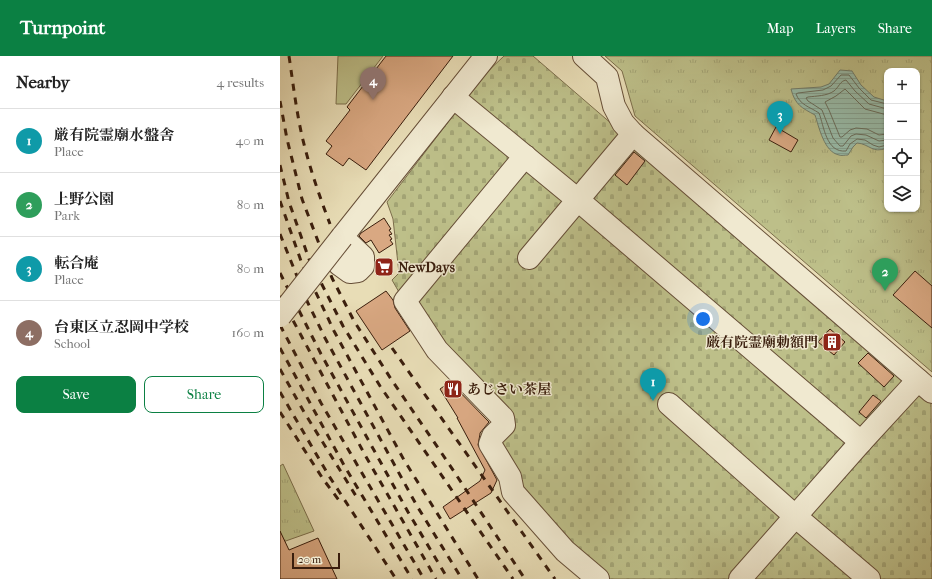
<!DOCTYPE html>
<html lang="en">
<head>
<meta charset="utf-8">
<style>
  :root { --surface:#fff; --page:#f2f2f2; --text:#222; --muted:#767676; --line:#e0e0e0; --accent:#0b8043 }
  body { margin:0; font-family:"IM FELL French Canon","Noto Serif JP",serif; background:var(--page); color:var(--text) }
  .controls { position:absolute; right:12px; top:12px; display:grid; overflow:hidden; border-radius:8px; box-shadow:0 1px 3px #0004 }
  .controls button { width:36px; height:36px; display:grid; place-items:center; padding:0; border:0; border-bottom:1px solid var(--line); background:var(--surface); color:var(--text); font:20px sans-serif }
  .scale { position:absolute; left:12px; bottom:10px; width:48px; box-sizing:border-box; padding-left:4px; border:2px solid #3a1e0d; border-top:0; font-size:11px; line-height:14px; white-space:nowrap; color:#3a1e0d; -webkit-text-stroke:3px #f0e9d0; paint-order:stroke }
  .you { position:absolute; left:423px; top:263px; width:14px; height:14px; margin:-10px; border:3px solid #fff; border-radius:50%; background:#1a73e8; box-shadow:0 0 0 6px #1a73e833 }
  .badge { display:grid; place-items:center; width:26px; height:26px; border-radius:50%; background:var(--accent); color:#fff; font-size:13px; font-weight:700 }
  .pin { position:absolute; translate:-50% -33px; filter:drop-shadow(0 1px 2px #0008) }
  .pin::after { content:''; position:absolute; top:21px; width:14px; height:12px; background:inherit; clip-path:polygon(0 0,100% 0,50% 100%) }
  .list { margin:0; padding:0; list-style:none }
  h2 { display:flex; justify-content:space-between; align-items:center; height:52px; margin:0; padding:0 16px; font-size:17px }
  h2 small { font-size:13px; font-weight:400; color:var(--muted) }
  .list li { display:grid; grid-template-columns:26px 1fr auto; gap:12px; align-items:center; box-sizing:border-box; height:64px; padding:0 16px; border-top:1px solid var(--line) }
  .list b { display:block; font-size:15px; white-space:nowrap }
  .list p { margin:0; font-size:13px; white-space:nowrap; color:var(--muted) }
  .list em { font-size:13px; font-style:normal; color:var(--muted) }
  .actions { display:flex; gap:8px; padding:12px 16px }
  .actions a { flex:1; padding:9px 0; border:1px solid var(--accent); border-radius:8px; text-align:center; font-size:14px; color:var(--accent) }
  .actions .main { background:var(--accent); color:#fff }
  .icon { flex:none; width:22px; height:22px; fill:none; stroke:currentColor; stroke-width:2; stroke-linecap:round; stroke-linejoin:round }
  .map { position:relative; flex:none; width:652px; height:523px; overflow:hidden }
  header { display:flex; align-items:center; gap:24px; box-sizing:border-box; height:56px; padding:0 20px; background:var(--accent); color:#fff }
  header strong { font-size:19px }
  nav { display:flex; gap:22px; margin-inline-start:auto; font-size:14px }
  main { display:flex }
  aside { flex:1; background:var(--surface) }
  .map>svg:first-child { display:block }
  .grass { fill:#bdbf89; stroke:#7c6e4b }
  .cemetery { fill:url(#cemetery-stones); stroke:#7c6e4b }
  .park { fill:url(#park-tufts); stroke:#7c6e4b; fill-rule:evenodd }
  .water { fill:url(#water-rules); stroke:#727d6b }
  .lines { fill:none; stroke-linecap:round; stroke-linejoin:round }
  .shore { stroke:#696d5c; stroke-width:1 }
  .building { fill:#d9a882; stroke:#3a1e0d }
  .minor-casing { stroke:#664e37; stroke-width:24 }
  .minor { stroke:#f0e9d0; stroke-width:22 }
  .rail { stroke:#3a1e0d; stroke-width:3; stroke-dasharray:7 7; stroke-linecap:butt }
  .minor-bridge-casing { stroke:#664e37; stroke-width:24; stroke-linecap:butt }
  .minor-bridge { stroke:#f0e9d0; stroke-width:22 }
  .labels { text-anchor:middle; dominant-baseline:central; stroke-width:3; stroke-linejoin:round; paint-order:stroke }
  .poi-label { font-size:14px; font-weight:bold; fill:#3a1e0d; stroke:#f0e9d0; text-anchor:start }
</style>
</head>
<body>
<header>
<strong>Turnpoint</strong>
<nav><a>Map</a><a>Layers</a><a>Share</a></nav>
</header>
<main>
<aside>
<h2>Nearby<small>4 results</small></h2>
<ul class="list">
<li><span class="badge" style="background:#0f9aa8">1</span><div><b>厳有院霊廟水盤舎</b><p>Place</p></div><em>40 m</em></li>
<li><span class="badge" style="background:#2e9e5b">2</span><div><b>上野公園</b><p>Park</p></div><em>80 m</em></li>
<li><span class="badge" style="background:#0f9aa8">3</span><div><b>転合庵</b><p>Place</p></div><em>80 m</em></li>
<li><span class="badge" style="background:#8d6e63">4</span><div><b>台東区立忍岡中学校</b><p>School</p></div><em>160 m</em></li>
</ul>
<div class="actions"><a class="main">Save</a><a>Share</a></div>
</aside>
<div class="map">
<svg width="652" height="523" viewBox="0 0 652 523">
  <defs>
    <pattern id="cemetery-stones" width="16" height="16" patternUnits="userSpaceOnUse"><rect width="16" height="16" fill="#bdbf89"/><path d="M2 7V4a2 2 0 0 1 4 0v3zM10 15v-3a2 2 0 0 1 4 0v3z" fill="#a3a475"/></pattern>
    <pattern id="park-tufts" width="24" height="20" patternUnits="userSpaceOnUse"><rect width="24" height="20" fill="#bdbf89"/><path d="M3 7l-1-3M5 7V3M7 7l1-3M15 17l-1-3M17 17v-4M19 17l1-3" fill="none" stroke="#a3a475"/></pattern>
    <pattern id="water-rules" width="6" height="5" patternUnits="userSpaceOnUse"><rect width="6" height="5" fill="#98bcaa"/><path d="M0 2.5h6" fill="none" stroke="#84a191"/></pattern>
  </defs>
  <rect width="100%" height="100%" fill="#e8ddb6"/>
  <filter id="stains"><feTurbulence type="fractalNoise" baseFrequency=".005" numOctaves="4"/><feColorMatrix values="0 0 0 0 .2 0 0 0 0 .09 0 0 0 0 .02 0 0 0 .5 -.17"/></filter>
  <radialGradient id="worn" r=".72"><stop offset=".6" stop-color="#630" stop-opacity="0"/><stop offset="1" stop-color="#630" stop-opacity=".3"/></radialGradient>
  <polygon class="grass" points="58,0 103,0 66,48 56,48"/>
  <polygon class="cemetery" points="224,0 253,0 651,343 652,523 306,523 205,383 221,366 154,297 112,224 119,217 113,163 107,146 204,19"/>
  <g class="park">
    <path d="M325 0H652V316L355 60 342 15ZM607 15H637V153H607Z"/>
    <polygon points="3,408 34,475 0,487 0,410"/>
  </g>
  <path class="water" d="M560 14 572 15 581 29 594 41 607 45V92C592 98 590 88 577 87L573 91 568 99C565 99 561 100 559 99 544 96 539 71 535 59 522 52 515 49 511 33L541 31 549 28Z"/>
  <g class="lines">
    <g class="shore">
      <path d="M607 48 591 44 579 32 569 19H561L551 30 543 34 518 37 516 38C520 49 530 51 539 57 544 70 546 97 566 95L570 88 577 83 585 84 593 89 599 91 607 89"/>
      <path d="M607 53 589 48 575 35 566 24C560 25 559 31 554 35 547 40 536 40 528 41L526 42 528 45 542 54 553 82 560 90H563L571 80 576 78 586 79 599 85 607 84"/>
      <polyline points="607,59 585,53 565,33 556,40 545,46 549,54 560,81 562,81 570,74 576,72 587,73 599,79 607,78"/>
    </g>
  </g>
  <g class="building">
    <polygon points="106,0 173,0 86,114 69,102 63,110 46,98 52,90 46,85 70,54 67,51"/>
    <polygon points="496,71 518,84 511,96 489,84"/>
    <polygon points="354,96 365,105 347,129 335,119"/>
    <polygon points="104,162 111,173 109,174 112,178 109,179 112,183 110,184 113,188 99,197 91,184 86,187 79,180 81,177"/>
    <polygon points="635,215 652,230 652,272 613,239"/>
    <polygon points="106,235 113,244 115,252 130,275 102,294 76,255"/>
    <polygon points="550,273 565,286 554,299 538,286"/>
    <polygon points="588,297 614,320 604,331 578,307"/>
    <polygon points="170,326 209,366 200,377 200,378 198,389 217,424 211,437 170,463 163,451 200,425 205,414 177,362 178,362 160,333"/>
    <polygon points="593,339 601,345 586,362 579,356"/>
    <polygon points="0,475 9,494 38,482 57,523 0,523"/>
  </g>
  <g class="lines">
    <defs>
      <g id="minor">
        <polyline points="304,0 327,21 334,50 343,67 353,78 652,336"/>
        <polyline points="173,41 298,144 581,386"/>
        <polyline points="245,100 125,245 157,294 223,362 224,369 213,380 210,388 230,421 233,436 285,495 318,523"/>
        <polyline points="49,198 59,208 70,216 78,215 83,210 83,201 62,181 206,0"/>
        <polyline points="249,202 353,78"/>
        <polyline points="389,348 515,460 589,523"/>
        <polyline points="460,523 581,386 638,324"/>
      </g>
    </defs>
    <use href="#minor" class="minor-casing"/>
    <use href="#minor" class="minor"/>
    <g class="rail">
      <path d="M9 0C13 27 16 53 22 80 29 110 39 139 50 168"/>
      <polyline points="0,45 7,83 22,143 52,222 74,265 111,323 167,405 245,523"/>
      <polyline points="0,109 9,146 29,203 63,270 100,330 233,523"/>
      <polyline points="0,145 21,205 54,275 124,404 198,523"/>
      <polyline points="0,178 27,245 45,282 137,450 182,523"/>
      <polyline points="0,217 41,298 128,456 168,523"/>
      <polyline points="0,240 85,399 156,523"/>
      <polyline points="0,269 41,347 144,523"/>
      <polyline points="0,292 65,411 132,523"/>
      <polyline points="112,292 275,523"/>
      <polyline points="0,313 24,356 76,440"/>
      <polyline points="0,336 49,420 116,523"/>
      <polyline points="0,356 43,423 61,447"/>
    </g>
    <defs>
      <polyline id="minor-bridge" points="0,260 62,181"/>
    </defs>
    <use href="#minor-bridge" class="minor-bridge-casing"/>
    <use href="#minor-bridge" class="minor-bridge"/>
  </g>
  <defs>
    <symbol id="supermarket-square" viewBox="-11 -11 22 22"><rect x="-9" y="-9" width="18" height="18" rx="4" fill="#8f2418" stroke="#f0e9d0"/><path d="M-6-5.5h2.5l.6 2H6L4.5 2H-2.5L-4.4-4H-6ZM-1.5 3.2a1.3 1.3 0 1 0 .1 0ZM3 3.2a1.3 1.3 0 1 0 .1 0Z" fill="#fff"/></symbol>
    <symbol id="building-square" viewBox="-11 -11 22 22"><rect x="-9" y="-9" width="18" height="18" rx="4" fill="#8f2418" stroke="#f0e9d0"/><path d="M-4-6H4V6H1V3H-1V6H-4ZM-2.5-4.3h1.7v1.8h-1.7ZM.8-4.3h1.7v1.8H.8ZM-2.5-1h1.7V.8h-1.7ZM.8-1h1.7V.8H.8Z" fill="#fff"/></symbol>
    <symbol id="restaurant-square" viewBox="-11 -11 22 22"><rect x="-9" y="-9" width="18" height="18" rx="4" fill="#8f2418" stroke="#f0e9d0"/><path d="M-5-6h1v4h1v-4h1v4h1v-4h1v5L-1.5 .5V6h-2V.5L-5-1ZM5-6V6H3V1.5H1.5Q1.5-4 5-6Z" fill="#fff"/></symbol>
  </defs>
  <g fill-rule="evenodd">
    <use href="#supermarket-square" x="93" y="200" width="22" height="22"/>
    <use href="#building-square" x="541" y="275" width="22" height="22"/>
    <use href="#restaurant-square" x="162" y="322" width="22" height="22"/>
  </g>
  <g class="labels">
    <g class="poi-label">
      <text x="118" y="211">NewDays</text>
      <text x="538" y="286" text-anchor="end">厳有院霊廟勅額門</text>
      <text x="187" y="333">あじさい茶屋</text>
    </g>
  </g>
  <rect width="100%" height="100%" filter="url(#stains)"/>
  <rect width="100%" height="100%" fill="url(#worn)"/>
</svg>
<div class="controls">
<button>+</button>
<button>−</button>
<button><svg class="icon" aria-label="locate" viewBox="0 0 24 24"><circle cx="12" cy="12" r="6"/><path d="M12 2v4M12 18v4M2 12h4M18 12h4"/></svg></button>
<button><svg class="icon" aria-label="layers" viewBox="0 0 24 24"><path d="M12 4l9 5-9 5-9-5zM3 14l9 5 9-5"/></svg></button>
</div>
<div class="scale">20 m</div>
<div class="you"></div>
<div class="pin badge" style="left:373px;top:345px;background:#0f9aa8">1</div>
<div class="pin badge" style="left:605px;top:235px;background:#2e9e5b">2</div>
<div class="pin badge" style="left:500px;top:78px;background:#0f9aa8">3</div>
<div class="pin badge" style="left:93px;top:44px;background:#8d6e63">4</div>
</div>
</main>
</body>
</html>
